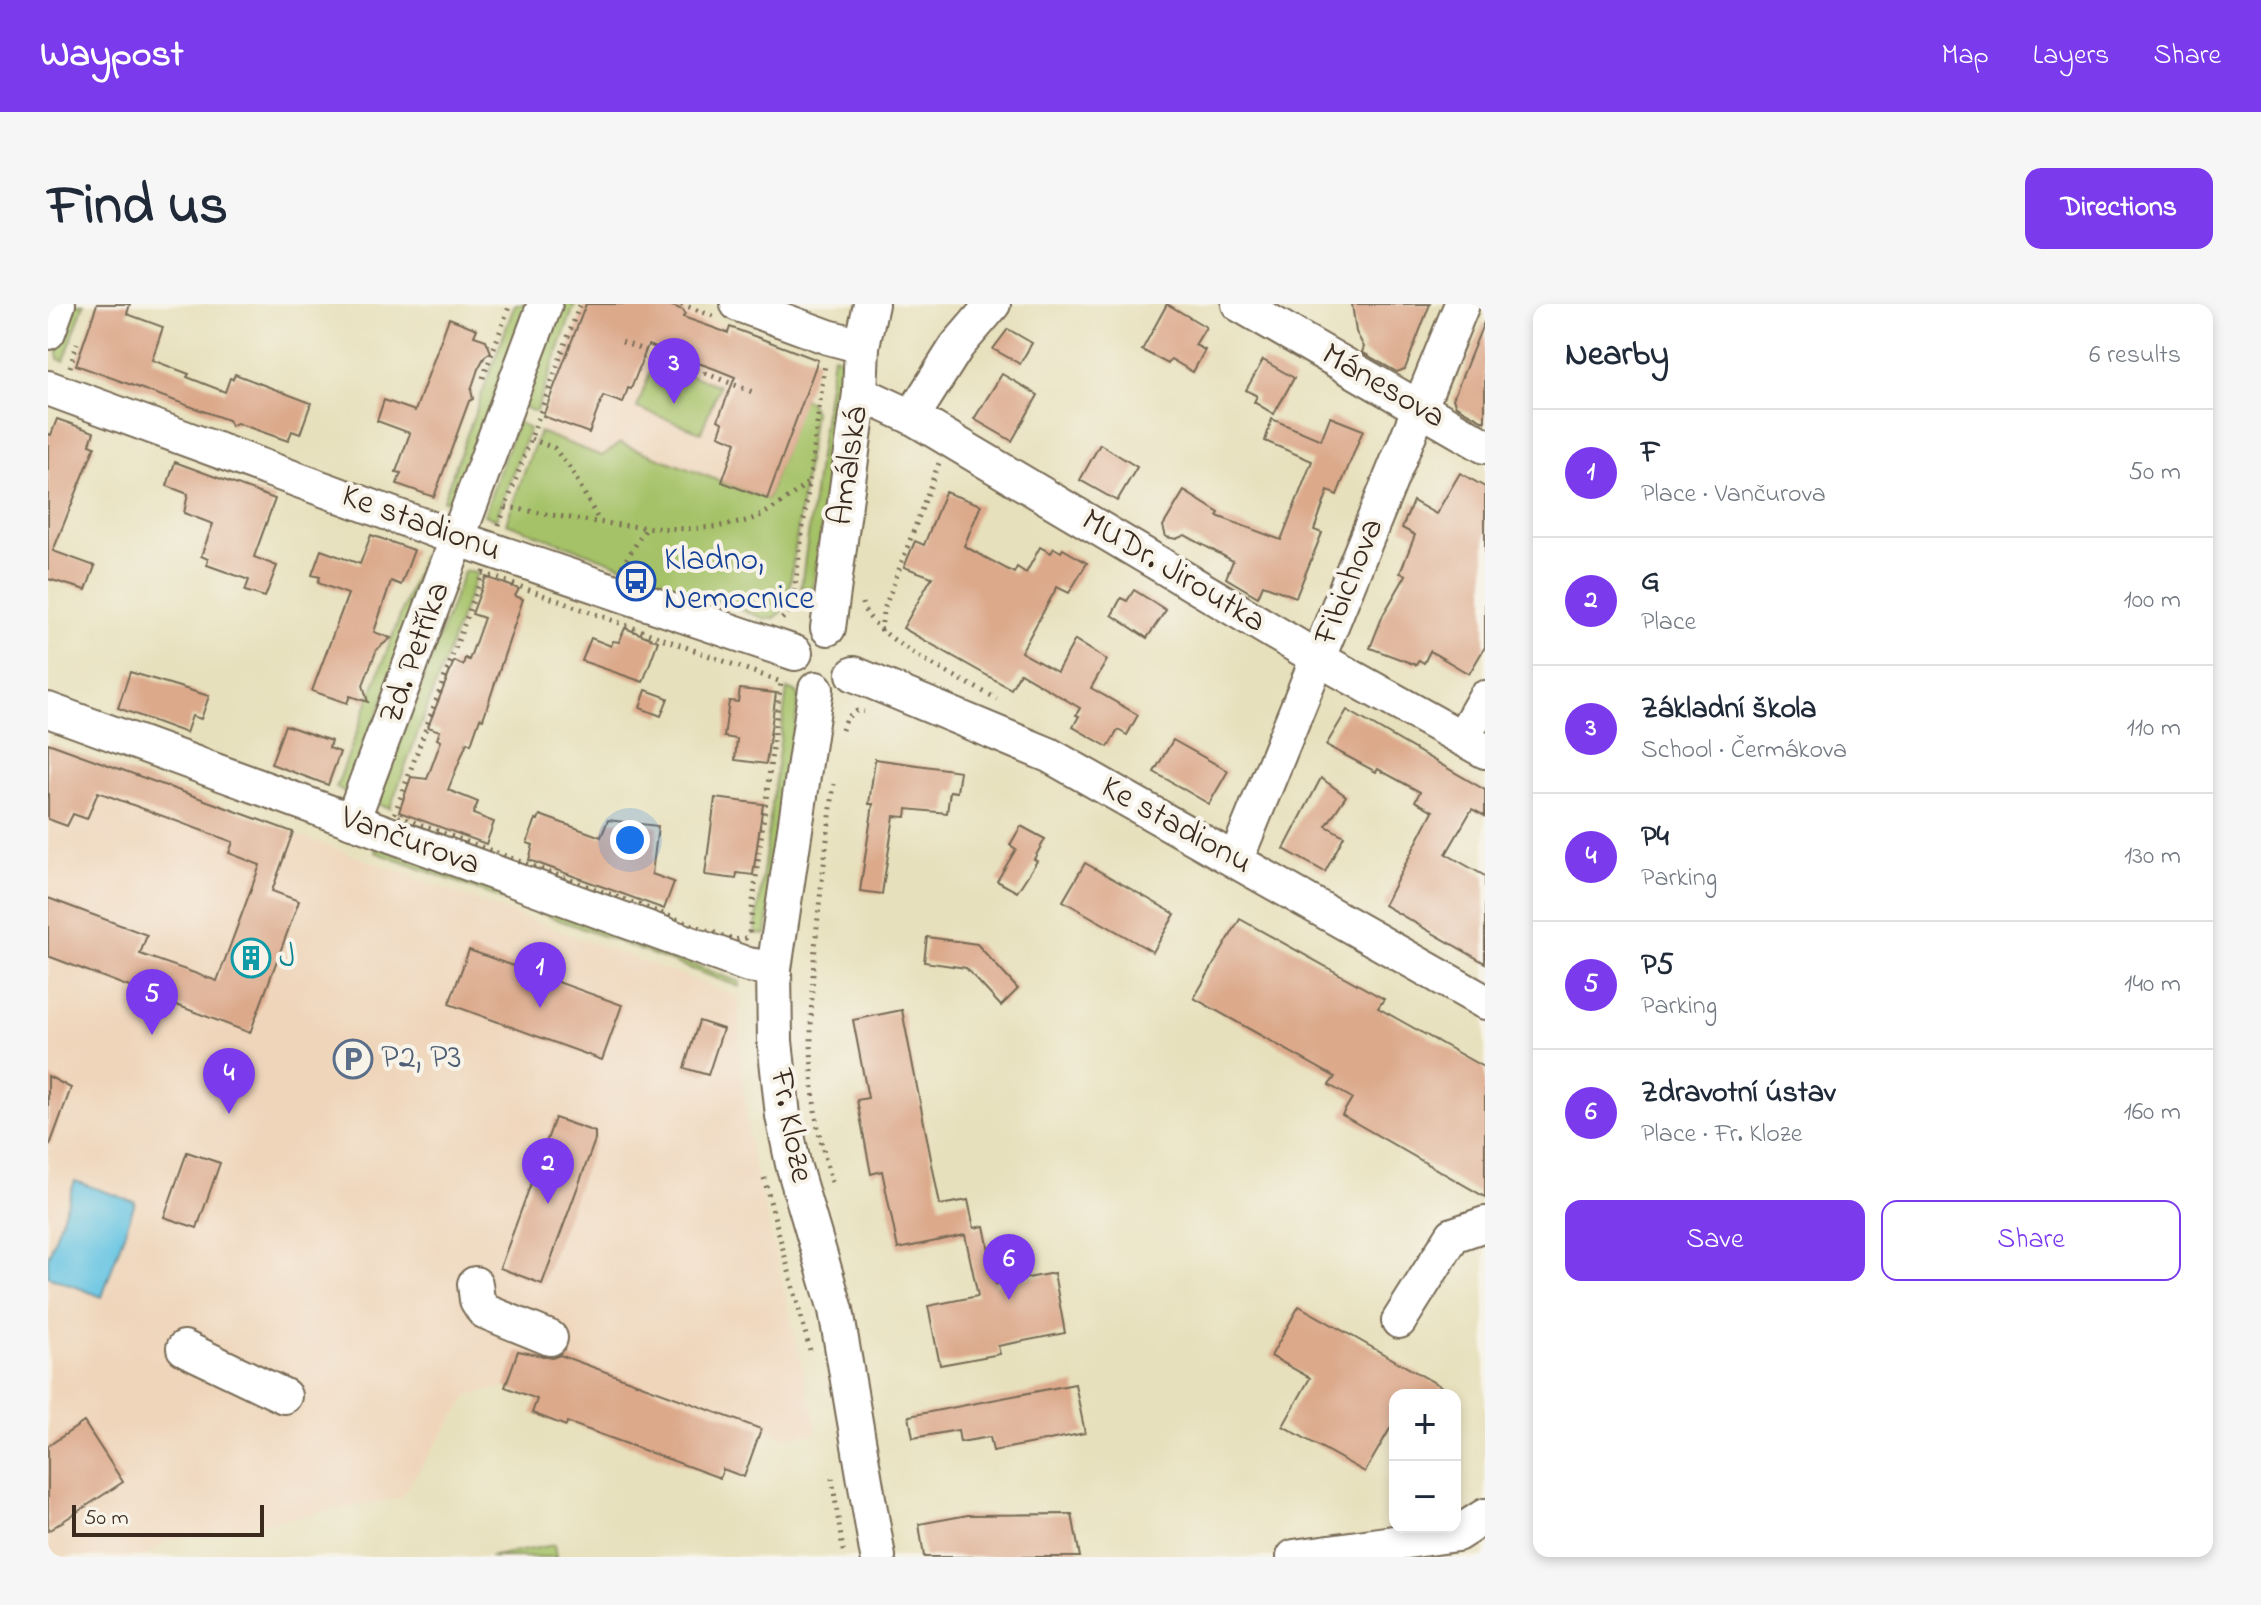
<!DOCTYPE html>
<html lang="en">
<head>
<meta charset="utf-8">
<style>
  :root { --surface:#fff; --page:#f6f6f7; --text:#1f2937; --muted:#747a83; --line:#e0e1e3; --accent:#7c3aed }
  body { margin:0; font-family:"Indie Flower",sans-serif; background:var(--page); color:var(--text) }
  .controls { position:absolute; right:24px; bottom:24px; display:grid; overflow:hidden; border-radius:16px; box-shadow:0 4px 12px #0003 }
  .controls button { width:72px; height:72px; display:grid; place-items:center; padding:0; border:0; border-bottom:2px solid var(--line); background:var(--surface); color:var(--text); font:40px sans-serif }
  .scale { position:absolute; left:24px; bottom:20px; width:192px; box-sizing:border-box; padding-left:8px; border:4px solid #3b2a1e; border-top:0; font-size:22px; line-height:28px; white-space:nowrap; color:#3b2a1e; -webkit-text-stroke:6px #f7f3e8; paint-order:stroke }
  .you { position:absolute; left:582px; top:536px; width:28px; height:28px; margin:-20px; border:6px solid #fff; border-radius:50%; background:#1a73e8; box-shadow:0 0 0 12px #1a73e833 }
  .badge { display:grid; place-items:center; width:52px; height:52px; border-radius:50%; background:var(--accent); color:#fff; font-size:26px; font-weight:700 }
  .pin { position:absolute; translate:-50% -66px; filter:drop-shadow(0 2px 4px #0008) }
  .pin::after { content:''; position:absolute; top:42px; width:28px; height:24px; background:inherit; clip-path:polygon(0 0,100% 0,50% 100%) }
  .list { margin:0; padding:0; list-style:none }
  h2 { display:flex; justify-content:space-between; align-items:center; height:104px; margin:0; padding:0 32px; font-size:34px }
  h2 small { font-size:26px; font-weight:400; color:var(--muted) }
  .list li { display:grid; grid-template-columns:52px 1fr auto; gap:24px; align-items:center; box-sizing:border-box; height:128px; padding:0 32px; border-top:2px solid var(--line) }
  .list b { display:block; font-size:30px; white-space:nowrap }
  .list p { margin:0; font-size:26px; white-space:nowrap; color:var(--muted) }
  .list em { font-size:26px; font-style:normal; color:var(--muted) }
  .actions { display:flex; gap:16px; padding:24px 32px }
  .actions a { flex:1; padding:18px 0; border:2px solid var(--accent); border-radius:16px; text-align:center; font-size:28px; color:var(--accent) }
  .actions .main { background:var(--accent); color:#fff }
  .map { position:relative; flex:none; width:1437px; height:1253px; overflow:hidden; border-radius:16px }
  header { display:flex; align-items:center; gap:48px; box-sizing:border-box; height:112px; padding:0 40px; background:var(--accent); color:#fff }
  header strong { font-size:38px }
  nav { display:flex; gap:44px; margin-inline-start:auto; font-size:28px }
  .intro { display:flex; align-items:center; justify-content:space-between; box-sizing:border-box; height:192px; padding:0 48px }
  h1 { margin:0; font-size:56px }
  .button { padding:20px 36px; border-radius:16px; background:var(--accent); color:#fff; font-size:28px; font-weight:700 }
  main { display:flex; gap:48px; padding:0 48px }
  aside { flex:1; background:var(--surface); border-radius:16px; box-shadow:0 4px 12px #0003 }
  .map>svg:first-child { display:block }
  .built { fill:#efd6bb }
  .green { fill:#a5c268; stroke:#707643; stroke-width:2 }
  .water { fill:#65c4e3; stroke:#507780; stroke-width:2 }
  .building { fill:#dca98b }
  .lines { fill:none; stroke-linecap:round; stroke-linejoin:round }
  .minor-casing { stroke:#776a55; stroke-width:38 }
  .path { stroke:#776a55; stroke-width:5; stroke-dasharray:2 6; stroke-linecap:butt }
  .minor { stroke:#fff; stroke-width:34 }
  .labels { text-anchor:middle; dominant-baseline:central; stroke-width:8; stroke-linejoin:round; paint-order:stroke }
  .street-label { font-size:34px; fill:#3b2a1e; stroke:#f7f3e8 }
  .transit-label { font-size:34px; fill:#164399; stroke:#f7f3e8; text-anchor:start }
  .culture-label { font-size:34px; fill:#0d838f; stroke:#f7f3e8; text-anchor:start }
  .service-label { font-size:34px; fill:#4e5e75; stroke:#f7f3e8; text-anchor:start }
</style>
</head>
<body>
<header>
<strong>Waypost</strong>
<nav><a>Map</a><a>Layers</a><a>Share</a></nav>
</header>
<div class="intro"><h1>Find us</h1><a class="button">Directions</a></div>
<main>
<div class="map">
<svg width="1437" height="1253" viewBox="0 0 1437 1253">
  <rect width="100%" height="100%" fill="#f7f3e8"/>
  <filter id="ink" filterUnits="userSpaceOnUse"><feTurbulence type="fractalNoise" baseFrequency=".0125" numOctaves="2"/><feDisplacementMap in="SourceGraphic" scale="16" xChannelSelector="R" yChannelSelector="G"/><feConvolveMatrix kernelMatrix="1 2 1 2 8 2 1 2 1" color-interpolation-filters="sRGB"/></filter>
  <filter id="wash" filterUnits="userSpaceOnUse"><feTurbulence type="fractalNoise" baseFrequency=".006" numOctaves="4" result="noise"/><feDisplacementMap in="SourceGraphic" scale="32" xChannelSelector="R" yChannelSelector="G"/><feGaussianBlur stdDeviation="1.8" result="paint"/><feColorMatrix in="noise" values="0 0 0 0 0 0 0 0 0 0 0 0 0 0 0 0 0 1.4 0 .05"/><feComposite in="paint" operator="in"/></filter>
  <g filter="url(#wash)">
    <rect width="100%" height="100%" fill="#e7e0bc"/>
    <g class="built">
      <polygon points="536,0 619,0 770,56 719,195 572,139 554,152 491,128"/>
      <polygon points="0,439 691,693 694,773 702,844 770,1128 739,1133 713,1125 696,1173 675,1165 672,1174 519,1118 518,1122 484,1109 489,1094 457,1083 420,1092 352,1194 120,1236 96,1253 0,1253"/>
    </g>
    <g class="green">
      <polygon points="26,0 36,0 16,57 10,55 10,43"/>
      <polygon points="467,0 481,0 406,201 395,196"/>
      <polygon points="513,0 527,0 488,108 475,103"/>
      <polygon points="785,51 792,55 796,63 765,285 753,283"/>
      <polygon points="606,57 671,82 653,128 589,104"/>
      <polygon points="754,95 761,97 766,107 739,303 727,314 718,315 458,219 491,128 554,152 572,139 719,195"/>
      <polygon points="469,118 481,125 448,215 436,211"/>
      <polygon points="375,250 387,254 301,489 288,484"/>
      <polygon points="416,267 429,269 342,504 329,500"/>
      <polygon points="739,385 750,389 751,392 718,631 707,629"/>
      <polygon points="329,543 692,678 692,683 327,548"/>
      <polygon points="506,1241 508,1253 441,1253"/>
    </g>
    <polygon class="water" points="27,877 87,898 54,993 0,972 0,954"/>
    <g id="blocks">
      <g class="building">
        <polygon points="49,0 82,0 79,10 115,23 104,56 141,70 139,73 177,88 182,74 185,75 187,70 263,99 252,130 244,127 240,137 189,119 183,122 180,116 28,61"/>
        <polygon points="538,0 619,0 635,6 637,9 635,13 680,29 682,23 770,56 719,195 674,178 688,138 671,131 675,119 670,116 687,73 667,65 600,41 583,85 580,84 575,99 555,92 541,129 495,112"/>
        <polygon points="1119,0 1158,23 1147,41 1157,46 1145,68 1123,55 1120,60 1094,46"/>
        <polygon points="1304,0 1382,0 1357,65 1349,68 1314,48 1316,43 1308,28"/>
        <polygon points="401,14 429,25 426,32 438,36 443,48 437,52 430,65 423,86 425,95 421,97 386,193 349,180 353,169 348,168 362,129 329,117 336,96 367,107"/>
        <polygon points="1436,18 1437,19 1437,118 1408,102 1405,95"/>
        <polygon points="960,25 984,39 972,60 945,45"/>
        <polygon points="1215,56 1246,74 1226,110 1206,98 1209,92 1198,86"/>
        <polygon points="954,70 990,91 964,137 926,115"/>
        <polygon points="1282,113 1315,126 1289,191 1280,187 1266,226 1274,229 1248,293 1215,281 1210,293 1178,274 1185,257 1137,231 1128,235 1118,233 1115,222 1136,187 1171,209 1169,212 1233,236 1264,157 1217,137 1224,115 1273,136"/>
        <polygon points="9,115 46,128 42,140 47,142 5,247 47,262 38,286 0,275 0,130 3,131"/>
        <polygon points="1052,140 1089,163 1069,197 1032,176"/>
        <polygon points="127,158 227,195 206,253 229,262 217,293 197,287 201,276 159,261 160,255 153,252 165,220 136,209 140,190 119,182"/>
        <polygon points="1412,169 1437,183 1437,343 1421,370 1382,347 1376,359 1371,356 1368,361 1322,344 1335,311 1358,271 1352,269 1367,231 1354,224 1365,197 1388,210"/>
        <polygon points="897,188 933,201 916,242 966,269 969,263 978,269 992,243 1003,249 1006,244 1013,248 1015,245 1039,259 1021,289 1009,283 973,348 1009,368 1027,336 1059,356 1043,384 1090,411 1079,431 1070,426 1060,443 1025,423 1031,412 1028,411 1032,404 972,369 963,385 855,324 884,273 856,263 867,237 876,241"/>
        <polygon points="323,231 366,246 353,281 343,277 326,328 343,334 329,345 315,381 320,398 302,392 299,399 264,387 300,290 270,279 272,273 264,271 273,246 312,260"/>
        <polygon points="438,273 471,285 467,292 475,295 435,415 432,414 423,440 419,438 400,486 430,498 425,510 446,518 438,540 351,508 363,473 379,475 393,437 389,435 392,427 380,423 406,357 415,361 417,354 421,356 436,314 424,310"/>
        <polygon points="1086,286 1118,306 1099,334 1064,311 1073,294 1079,297"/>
        <polygon points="577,324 610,337 595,378 534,357 543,334 563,342 565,337 571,338"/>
        <polygon points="82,368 161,392 153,415 144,412 138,429 70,404"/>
        <polygon points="692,385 728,389 718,460 687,456 689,435 676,433 681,397 690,398"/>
        <polygon points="598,386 620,394 613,412 592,404"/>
        <polygon points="1299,406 1437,486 1437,512 1424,505 1398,550 1437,572 1437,659 1336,601 1385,507 1367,497 1372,488 1330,465 1328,468 1278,441"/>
        <polygon points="237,421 283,437 281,444 292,448 280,481 223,460"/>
        <polygon points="1125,436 1180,467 1161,500 1106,468"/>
        <polygon points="0,439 245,528 224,587 251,597 202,729 0,652 0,594 99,631 92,650 169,677 212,561 181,549 185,538 50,488 39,515 25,510 19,522 0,515"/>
        <polygon points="827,455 912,467 909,488 902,487 899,509 859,505 858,513 846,512 834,590 812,587 825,500 821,500"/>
        <polygon points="1273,474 1298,492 1278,522 1296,532 1277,568 1236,545"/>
        <polygon points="667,494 715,500 705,571 689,569 688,575 657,571"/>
        <polygon points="492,511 553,533 560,516 610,522 604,570 626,578 616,605 481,556 485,541 479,539 488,515 490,516"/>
        <polygon points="973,522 997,535 986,555 989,557 969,588 949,577 968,545 962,541"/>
        <polygon points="1037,559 1127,610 1105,648 1015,597"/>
        <polygon points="1192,615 1336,695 1330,704 1437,764 1437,893 1294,811 1304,794 1281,781 1287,773 1146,694"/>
        <polygon points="879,633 929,640 970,685 953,702 918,664 876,658"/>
        <polygon points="421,646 574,701 554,756 401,700"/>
        <polygon points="854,706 892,901 920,896 926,924 936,922 948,980 1006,969 1017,1029 950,1042 952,1050 892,1061 880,1002 930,992 917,931 850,945 834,867 823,870 809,796 820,794 805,716"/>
        <polygon points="651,717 675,725 660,771 636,764"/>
        <polygon points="0,772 23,784 2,841 0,840"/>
        <polygon points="507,814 547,828 547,836 494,980 452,964"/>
        <polygon points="139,848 172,859 149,924 116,913"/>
        <polygon points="1251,1002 1408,1091 1347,1091 1347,1116 1317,1168 1235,1122 1262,1074 1223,1052"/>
        <polygon points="470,1047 504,1054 512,1051 713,1125 696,1173 675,1165 672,1174 519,1118 518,1122 484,1109 489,1095 457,1083"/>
        <polygon points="1027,1080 1037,1129 945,1147 942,1133 912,1138 910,1126 865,1134 861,1112"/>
        <polygon points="36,1118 75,1178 0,1227 0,1142"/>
        <polygon points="1024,1210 1032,1253 876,1253 871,1220 920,1211"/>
      </g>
    </g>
  </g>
  <g filter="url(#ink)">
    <use href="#blocks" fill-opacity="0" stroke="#776a55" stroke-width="2"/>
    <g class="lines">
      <defs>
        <g id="minor">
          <polyline points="690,0 780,33 814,42"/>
          <polyline points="1191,0 1437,142"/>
          <polyline points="0,28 10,0"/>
          <polyline points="0,84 411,235 747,349"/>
          <polyline points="812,89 864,113 1271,355 1437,447"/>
          <polyline points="864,113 909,42 945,0"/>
          <polyline points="780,324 812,89 814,42 823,0"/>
          <polyline points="806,370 1001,451 1437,698"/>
          <polyline points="768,385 726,665 727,737 735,812 745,860 788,1006 830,1253"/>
          <polyline points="0,406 700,661 726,665"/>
          <polyline points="1414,434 1437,394"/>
          <polyline points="304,517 497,0"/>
          <polyline points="1188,555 1414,0"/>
          <polyline points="427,980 429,996 436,1007 502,1034"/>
          <polyline points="1351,1017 1405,931 1437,920"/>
          <polyline points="136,1044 236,1092"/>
          <polyline points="1246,1253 1409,1230 1437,1212"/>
        </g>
      </defs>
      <use href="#minor" class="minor-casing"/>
      <g class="path">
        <polyline points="633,0 665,12"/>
        <polyline points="574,38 657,69 659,63"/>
        <polyline points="22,63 29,39"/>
        <polyline points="657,69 707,89"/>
        <polyline points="435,74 462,0"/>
        <polyline points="483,135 506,144 524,167 551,217"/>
        <path d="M458 203C530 215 626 236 698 217 722 210 742 192 761 178"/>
        <polyline points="451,221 532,0"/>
        <polyline points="574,262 599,223"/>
        <polygon points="435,269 733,378 701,629 698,634 686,636 346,511"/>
        <path d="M814 299C822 334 916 376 949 395"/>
        <polyline points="734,315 744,305 777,60"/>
        <polyline points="833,327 835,308 891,159"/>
        <polyline points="794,426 798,414 809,407 816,408"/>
        <polyline points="716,874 763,1050"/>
        <path d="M784 878C778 855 770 830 767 806 755 696 773 589 786 480"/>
        <polyline points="784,1174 796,1253"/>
      </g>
      <use href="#minor" class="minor"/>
    </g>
  </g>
  <defs>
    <symbol id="bus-ring" viewBox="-11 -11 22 22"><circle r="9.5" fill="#f7f3e8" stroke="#1a4fb4" stroke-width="1.5"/><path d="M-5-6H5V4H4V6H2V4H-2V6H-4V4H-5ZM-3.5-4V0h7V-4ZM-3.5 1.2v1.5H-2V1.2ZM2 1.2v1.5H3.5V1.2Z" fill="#1a4fb4"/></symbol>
    <symbol id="building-ring" viewBox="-11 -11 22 22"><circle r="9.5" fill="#f7f3e8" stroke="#0f9aa8" stroke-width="1.5"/><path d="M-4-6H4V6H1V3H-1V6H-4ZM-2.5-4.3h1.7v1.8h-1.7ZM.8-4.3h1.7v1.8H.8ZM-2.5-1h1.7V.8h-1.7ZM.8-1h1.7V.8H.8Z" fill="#0f9aa8"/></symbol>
    <symbol id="parking-ring" viewBox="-11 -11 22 22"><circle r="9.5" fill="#f7f3e8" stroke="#5c6f8a" stroke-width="1.5"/><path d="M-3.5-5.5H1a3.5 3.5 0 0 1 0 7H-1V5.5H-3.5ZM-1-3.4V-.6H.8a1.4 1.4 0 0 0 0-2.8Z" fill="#5c6f8a"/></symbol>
  </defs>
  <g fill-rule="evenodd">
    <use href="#bus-ring" x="566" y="255" width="44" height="44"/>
    <use href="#building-ring" x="181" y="632" width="44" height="44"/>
    <use href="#parking-ring" x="283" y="733" width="44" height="44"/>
  </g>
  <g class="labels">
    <g class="street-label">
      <text transform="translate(1335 83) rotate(30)">Mánesova</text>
      <text transform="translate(802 162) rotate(-82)">Amálská</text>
      <text transform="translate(373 220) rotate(20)">Ke stadionu</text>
      <text transform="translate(1125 268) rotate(31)">MUDr. Jiroutka</text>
      <text transform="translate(1302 278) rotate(-68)">Fibichova</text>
      <text transform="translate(368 349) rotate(-70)">Zd. Petříka</text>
      <text transform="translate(1128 522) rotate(29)">Ke stadionu</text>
      <text transform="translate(362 538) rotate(20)">Vančurova</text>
      <text transform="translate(742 822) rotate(79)">Fr. Kloze</text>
    </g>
    <g class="transit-label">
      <text x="616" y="257">Kladno,<tspan x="616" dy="39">Nemocnice</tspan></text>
    </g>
    <g class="culture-label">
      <text x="231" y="654">J</text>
    </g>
    <g class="service-label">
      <text x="333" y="755">P2, P3</text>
    </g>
  </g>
</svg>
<div class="controls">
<button>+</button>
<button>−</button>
</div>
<div class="scale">50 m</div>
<div class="you"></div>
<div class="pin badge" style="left:492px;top:704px">1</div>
<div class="pin badge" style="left:500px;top:900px">2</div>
<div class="pin badge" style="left:626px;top:100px">3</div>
<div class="pin badge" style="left:181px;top:810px">4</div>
<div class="pin badge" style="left:104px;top:731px">5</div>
<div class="pin badge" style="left:961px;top:996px">6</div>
</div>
<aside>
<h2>Nearby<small>6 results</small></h2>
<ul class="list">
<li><span class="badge">1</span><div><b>F</b><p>Place · Vančurova</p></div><em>50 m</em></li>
<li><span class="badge">2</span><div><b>G</b><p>Place</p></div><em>100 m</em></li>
<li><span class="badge">3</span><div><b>Základní škola</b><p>School · Čermákova</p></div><em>110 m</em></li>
<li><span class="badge">4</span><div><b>P4</b><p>Parking</p></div><em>130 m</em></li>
<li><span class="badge">5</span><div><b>P5</b><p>Parking</p></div><em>140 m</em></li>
<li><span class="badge">6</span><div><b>Zdravotní ústav</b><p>Place · Fr. Kloze</p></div><em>160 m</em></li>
</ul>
<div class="actions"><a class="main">Save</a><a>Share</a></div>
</aside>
</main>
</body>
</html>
